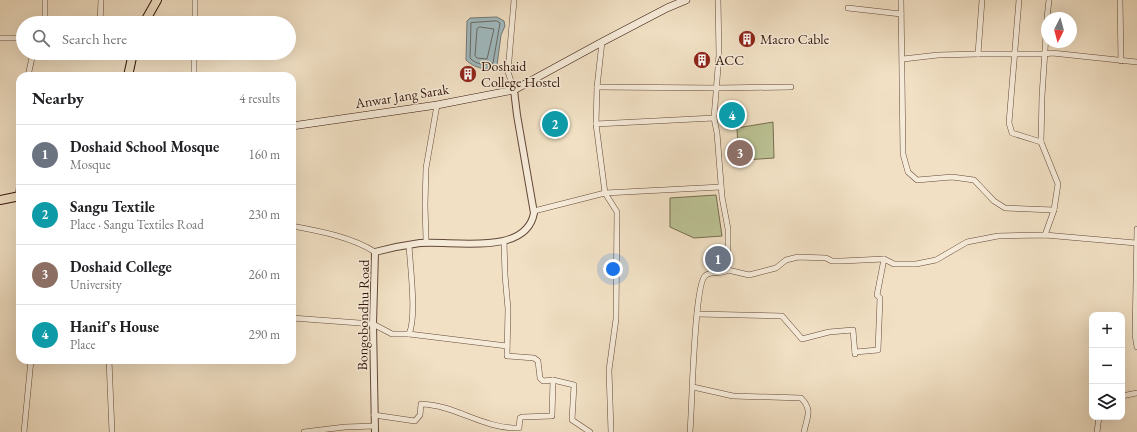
<!DOCTYPE html>
<html lang="en">
<head>
<meta charset="utf-8">
<style>
  :root { --surface:#fff; --page:#f2f2f2; --text:#202124; --muted:#757577; --line:#e0e0e0; --accent:#111827 }
  body { margin:0; font-family:"EB Garamond",serif; background:var(--page); color:var(--text) }
  .controls { position:absolute; right:12px; bottom:12px; display:grid; overflow:hidden; border-radius:8px; box-shadow:0 4px 16px #0002 }
  .controls button { width:36px; height:36px; display:grid; place-items:center; padding:0; border:0; border-bottom:1px solid var(--line); background:var(--surface); color:var(--text); font:20px sans-serif }
  .compass { position:absolute; left:1041px; top:12px; width:36px; height:36px; border-radius:50%; background:var(--surface); box-shadow:0 4px 16px #0002; rotate:186deg }
  .you { position:absolute; left:613px; top:269px; width:14px; height:14px; margin:-10px; border:3px solid #fff; border-radius:50%; background:#1a73e8; box-shadow:0 0 0 6px #1a73e833 }
  .badge { display:grid; place-items:center; width:26px; height:26px; border-radius:50%; background:var(--accent); color:#fff; font-size:13px; font-weight:700 }
  .pin { position:absolute; translate:-50% -50%; border:2px solid #fff; box-shadow:0 1px 4px #0006 }
  .list { margin:0; padding:0; list-style:none }
  h2 { display:flex; justify-content:space-between; align-items:center; height:52px; margin:0; padding:0 16px; font-size:17px }
  h2 small { font-size:13px; font-weight:400; color:var(--muted) }
  .list li { display:grid; grid-template-columns:26px 1fr auto; gap:12px; align-items:center; box-sizing:border-box; height:60px; padding:0 16px; border-top:1px solid var(--line) }
  .list b { display:block; font-size:15px; white-space:nowrap }
  .list p { margin:0; font-size:13px; white-space:nowrap; color:var(--muted) }
  .list em { font-size:13px; font-style:normal; color:var(--muted) }
  .icon { flex:none; width:22px; height:22px; fill:none; stroke:currentColor; stroke-width:2; stroke-linecap:round; stroke-linejoin:round }
  .map { position:relative; flex:none; width:1137px; height:432px; overflow:hidden }
  .search { position:absolute; background:var(--surface); box-shadow:0 4px 16px #0002; left:16px; top:16px; width:280px; height:44px; display:flex; align-items:center; gap:10px; box-sizing:border-box; padding:0 14px; border-radius:22px; color:var(--muted); font-size:15px }
  .panel { position:absolute; background:var(--surface); box-shadow:0 4px 16px #0002; left:16px; top:72px; width:280px; height:292px; border-radius:12px }
  .map>svg:first-child { display:block }
  .green { fill:#bbc294; stroke:#786c4e }
  .water { fill:#9fbabf; stroke:#747876 }
  .lines { fill:none; stroke-linecap:round; stroke-linejoin:round }
  .shore { stroke:#6a6864; stroke-width:1 }
  .minor-casing { stroke:#634838; stroke-width:6 }
  .tertiary-casing { stroke:#634838; stroke-width:8 }
  .secondary-casing { stroke:#341509; stroke-width:8 }
  .trunk-casing { stroke:#341509; stroke-width:10 }
  .minor { stroke:#f6ebd9; stroke-width:5 }
  .tertiary { stroke:#f6ebd9; stroke-width:6 }
  .secondary { stroke:#f6ebd9; stroke-width:7 }
  .trunk { stroke:#f1e0c4; stroke-width:8 }
  .labels { text-anchor:middle; dominant-baseline:central; stroke-width:3; stroke-linejoin:round; paint-order:stroke }
  .poi-label { font-size:14px; fill:#341509; stroke:#f6ebd9; text-anchor:start }
  .street-label { font-size:14px; fill:#341509; stroke:#f6ebd9 }
</style>
</head>
<body>
<div class="map">
<svg width="1137" height="432" viewBox="0 0 1137 432">
  <rect width="100%" height="100%" fill="#f1e0c4"/>
  <filter id="stains"><feTurbulence type="fractalNoise" baseFrequency=".005" numOctaves="4"/><feColorMatrix values="0 0 0 0 .2 0 0 0 0 .09 0 0 0 0 .02 0 0 0 .5 -.17"/></filter>
  <radialGradient id="worn" r=".72"><stop offset=".6" stop-color="#630" stop-opacity="0"/><stop offset="1" stop-color="#630" stop-opacity=".3"/></radialGradient>
  <g class="green">
    <polygon points="773,122 774,158 745,160 738,150 737,128"/>
    <polygon points="716,195 722,236 694,238 670,227 670,198"/>
  </g>
  <path class="water" d="M497 17 504 21 505 26 501 35 497 65C489 73 473 67 466 60L467 21 470 18Z"/>
  <g class="lines">
    <g class="shore">
      <path d="M497 21 500 23 493 63C485 66 475 64 470 58L471 23Z"/>
      <polygon points="480,27 494,29 487,59 477,58 475,56 477,29"/>
    </g>
    <defs>
      <g id="minor">
        <polyline points="45,0 45,23"/>
        <polyline points="514,0 508,72 514,90"/>
        <polyline points="718,0 719,55 714,118 717,133 722,197 728,229 728,270"/>
        <polyline points="901,0 903,154 908,172 917,180 952,177 974,180 994,201 1005,208 1054,210 1045,235"/>
        <polyline points="1019,0 1009,123 1012,133 1041,142"/>
        <polyline points="1120,0 1121,61"/>
        <polyline points="848,8 901,14"/>
        <polyline points="1047,18 1049,0"/>
        <polyline points="1047,20 1042,96 1041,142 1058,184 1054,210"/>
        <polyline points="100,23 101,0"/>
        <polyline points="195,23 195,0"/>
        <polyline points="0,38 23,38"/>
        <polyline points="602,42 597,87 596,124 605,193 617,212 616,319 609,370 611,432"/>
        <polyline points="978,54 982,0"/>
        <polyline points="903,59 938,55 978,54 1044,54 1052,53 1137,62"/>
        <polyline points="28,76 33,53"/>
        <polyline points="194,76 194,53"/>
        <polyline points="597,87 717,88 791,87"/>
        <polyline points="596,124 714,118"/>
        <polyline points="18,196 20,178"/>
        <polyline points="534,211 605,193 721,187"/>
        <path d="M292 226C319 231 352 237 375 252"/>
        <polyline points="1137,229 1135,335 1137,347"/>
        <polyline points="426,240 425,205 426,168 437,105"/>
        <polyline points="504,241 505,275 508,309 507,356 534,358 538,361 540,378 543,381 553,380 574,385 572,420 590,432"/>
        <polyline points="728,270 749,275 776,268 786,260 798,257 826,258 832,261 842,261 884,259 894,264 916,264 936,260 967,242 998,236 1045,235 1136,243"/>
        <polyline points="697,314 782,316 802,339 829,332 853,330 855,354"/>
        <path d="M292 318 373 324 392 334H409C417 317 410 265 409 245"/>
        <polyline points="409,334 507,346"/>
        <polyline points="855,352 878,350 880,298 877,295 884,259"/>
        <polyline points="109,360 112,432"/>
        <path d="M693 387 733 396 801 398C813 410 807 417 804 432"/>
        <polyline points="1122,396 1137,393"/>
        <path d="M374 415 415 421 420 415 421 404C456 405 483 429 519 428L520 418 522 417 552 416 553 380"/>
        <polyline points="24,432 31,360"/>
        <polyline points="304,432 345,427 375,426"/>
        <path d="M690 432C692 410 694 285 705 276 711 270 722 275 728 270"/>
        <polyline points="1097,432 1099,417"/>
      </g>
      <path id="tertiary" d="M375 432 373 324 375 252C390 248 405 245 420 243 452 240 526 257 534 213L517 115 514 90"/>
      <polyline id="secondary" points="292,126 437,105 514,90 602,42 667,8 686,0"/>
      <g id="trunk">
        <polyline points="144,23 157,0"/>
        <polyline points="128,76 133,53"/>
        <polyline points="0,200 20,196"/>
      </g>
    </defs>
    <use href="#minor" class="minor-casing"/>
    <use href="#tertiary" class="tertiary-casing"/>
    <use href="#secondary" class="secondary-casing"/>
    <use href="#trunk" class="trunk-casing"/>
    <use href="#minor" class="minor"/>
    <use href="#tertiary" class="tertiary"/>
    <use href="#secondary" class="secondary"/>
    <use href="#trunk" class="trunk"/>
  </g>
  <defs>
    <symbol id="building-disc" viewBox="-11 -11 22 22"><circle r="9.5" fill="#8f2418" stroke="#f6ebd9"/><path d="M-4-6H4V6H1V3H-1V6H-4ZM-2.5-4.3h1.7v1.8h-1.7ZM.8-4.3h1.7v1.8H.8ZM-2.5-1h1.7V.8h-1.7ZM.8-1h1.7V.8H.8Z" fill="#fff"/></symbol>
  </defs>
  <g fill-rule="evenodd">
    <use href="#building-disc" x="737" y="29" width="20" height="20"/>
    <use href="#building-disc" x="692" y="50" width="20" height="20"/>
    <use href="#building-disc" x="458" y="64" width="20" height="20"/>
  </g>
  <g class="labels">
    <g class="poi-label">
      <text x="760" y="39">Macro Cable</text>
      <text x="715" y="60">ACC</text>
      <text x="481" y="66">Doshaid<tspan x="481" dy="16">College Hostel</tspan></text>
    </g>
    <g class="street-label">
      <text transform="translate(402 96) rotate(-9)">Anwar Jang Sarak</text>
      <text transform="translate(363 315) rotate(-89)">Bongobondhu Road</text>
    </g>
  </g>
  <rect width="100%" height="100%" filter="url(#stains)"/>
  <rect width="100%" height="100%" fill="url(#worn)"/>
</svg>
<div class="controls">
<button>+</button>
<button>−</button>
<button><svg class="icon" aria-label="layers" viewBox="0 0 24 24"><path d="M12 4l9 5-9 5-9-5zM3 14l9 5 9-5"/></svg></button>
</div>
<svg class="compass" viewBox="-18 -18 36 36"><path d="M0-13l5 13h-10z" fill="#e53935"/><path d="M0 13l5-13h-10z" fill="#757577"/></svg>
<div class="you"></div>
<div class="pin badge" style="left:718px;top:259px;background:#6b7280">1</div>
<div class="pin badge" style="left:555px;top:124px;background:#0f9aa8">2</div>
<div class="pin badge" style="left:740px;top:153px;background:#8d6e63">3</div>
<div class="pin badge" style="left:732px;top:115px;background:#0f9aa8">4</div>
<div class="search"><svg class="icon" aria-label="search" viewBox="0 0 24 24"><circle cx="10" cy="10" r="6"/><path d="M15 15l6 6"/></svg>Search here</div>
<section class="panel">
<h2>Nearby<small>4 results</small></h2>
<ul class="list">
<li><span class="badge" style="background:#6b7280">1</span><div><b>Doshaid School Mosque</b><p>Mosque</p></div><em>160 m</em></li>
<li><span class="badge" style="background:#0f9aa8">2</span><div><b>Sangu Textile</b><p>Place · Sangu Textiles Road</p></div><em>230 m</em></li>
<li><span class="badge" style="background:#8d6e63">3</span><div><b>Doshaid College</b><p>University</p></div><em>260 m</em></li>
<li><span class="badge" style="background:#0f9aa8">4</span><div><b>Hanif's House</b><p>Place</p></div><em>290 m</em></li>
</ul>
</section>
</div>
</body>
</html>
